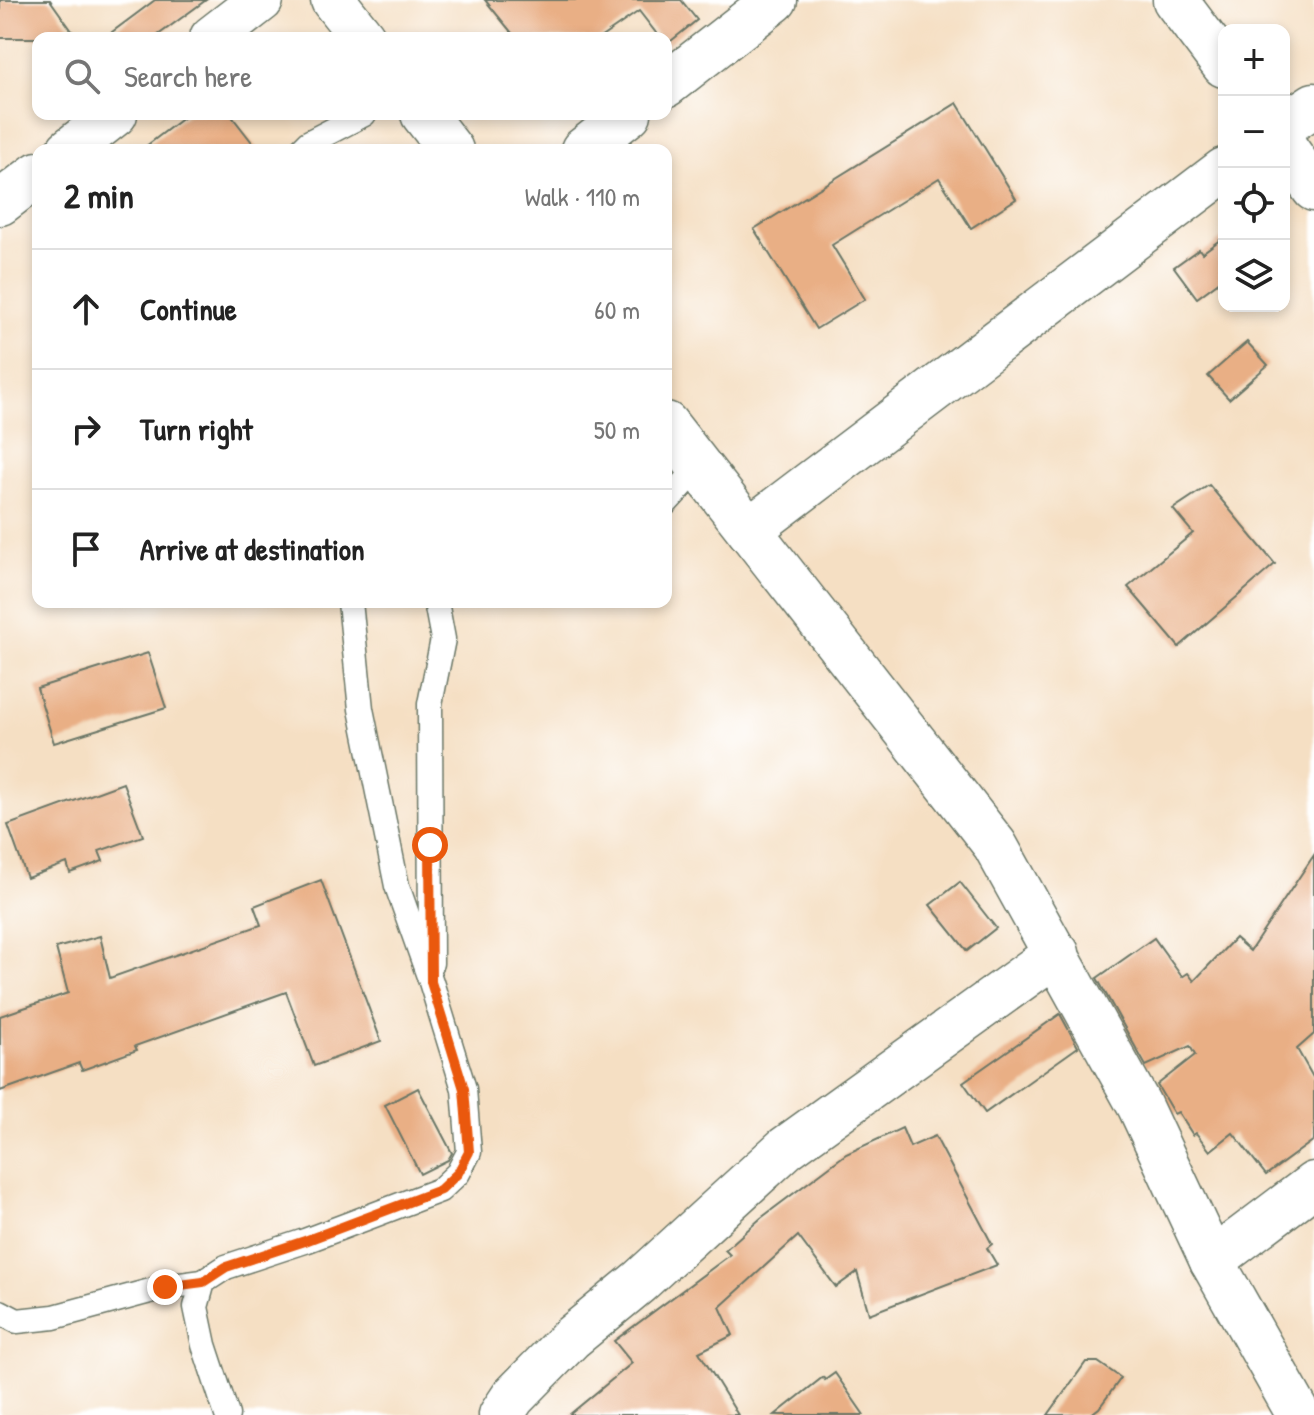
<!DOCTYPE html>
<html lang="en">
<head>
<meta charset="utf-8">
<style>
  :root { --surface:#fff; --page:#f2f2f2; --text:#222; --muted:#767676; --line:#e0e0e0 }
  body { margin:0; font-family:"Patrick Hand",sans-serif; background:var(--page); color:var(--text) }
  .controls { position:absolute; right:24px; top:24px; display:grid; overflow:hidden; border-radius:16px; box-shadow:0 4px 12px #0003 }
  .controls button { width:72px; height:72px; display:grid; place-items:center; padding:0; border:0; border-bottom:2px solid var(--line); background:var(--surface); color:var(--text); font:40px sans-serif }
  .stop { position:absolute; width:24px; height:24px; margin:-18px; border:6px solid #ea580c; border-radius:50%; background:#fff }
  .stop.end { background:#ea580c; border-color:#fff; box-shadow:0 2px 8px #0008 }
  .list { margin:0; padding:0; list-style:none }
  h2 { display:flex; justify-content:space-between; align-items:center; height:104px; margin:0; padding:0 32px; font-size:34px }
  h2 small { font-size:26px; font-weight:400; color:var(--muted) }
  .list li { display:grid; grid-template-columns:52px 1fr auto; gap:24px; align-items:center; box-sizing:border-box; height:120px; padding:0 32px; border-top:2px solid var(--line) }
  .list b { display:block; font-size:30px; white-space:nowrap }
  .list em { font-size:26px; font-style:normal; color:var(--muted) }
  .icon { flex:none; width:44px; height:44px; fill:none; stroke:currentColor; stroke-width:2; stroke-linecap:round; stroke-linejoin:round }
  .map { position:relative; flex:none; width:1314px; height:1415px; overflow:hidden }
  .search { position:absolute; background:var(--surface); box-shadow:0 4px 12px #0003; left:32px; top:32px; width:640px; height:88px; display:flex; align-items:center; gap:20px; box-sizing:border-box; padding:0 28px; border-radius:16px; color:var(--muted); font-size:30px }
  .panel { position:absolute; background:var(--surface); box-shadow:0 4px 12px #0003; left:32px; top:144px; width:640px; height:464px; border-radius:16px }
  .map>svg:first-child { display:block }
  .building { fill:#e9af85 }
  .lines { fill:none; stroke-linecap:round; stroke-linejoin:round }
  .lane-casing { stroke:#6a7666; stroke-width:27 }
  .street-casing { stroke:#6a7666; stroke-width:47 }
  .lane { stroke:#fff; stroke-width:24 }
  .street { stroke:#fff; stroke-width:44 }
  .route { stroke:#ea580c; stroke-width:10 }
</style>
</head>
<body>
<div class="map">
<svg width="1314" height="1415" viewBox="0 0 1314 1415">
  <rect width="100%" height="100%" fill="#fff"/>
  <filter id="ink" filterUnits="userSpaceOnUse"><feTurbulence type="fractalNoise" baseFrequency=".0125" numOctaves="2"/><feDisplacementMap in="SourceGraphic" scale="16" xChannelSelector="R" yChannelSelector="G"/><feConvolveMatrix kernelMatrix="1 2 1 2 8 2 1 2 1" color-interpolation-filters="sRGB"/></filter>
  <filter id="wash" filterUnits="userSpaceOnUse"><feTurbulence type="fractalNoise" baseFrequency=".006" numOctaves="4" result="noise"/><feDisplacementMap in="SourceGraphic" scale="32" xChannelSelector="R" yChannelSelector="G"/><feGaussianBlur stdDeviation="1.8" result="paint"/><feColorMatrix in="noise" values="0 0 0 0 0 0 0 0 0 0 0 0 0 0 0 0 0 1.4 0 .05"/><feComposite in="paint" operator="in"/></filter>
  <g filter="url(#wash)">
    <rect width="100%" height="100%" fill="#f5dfc3"/>
    <g id="blocks">
      <g class="building">
        <polygon points="0,0 50,0 77,38 0,38"/>
        <polygon points="155,0 206,0 154,38 104,38"/>
        <polygon points="485,0 681,0 697,20 666,45 666,38 660,38 639,11 600,38 516,38"/>
        <polygon points="957,103 1016,199 971,228 939,178 832,245 865,299 816,329 754,229"/>
        <polygon points="188,114 230,114 258,150 141,150"/>
        <polygon points="1224,237 1224,278 1197,298 1174,267 1199,249 1202,253"/>
        <polygon points="1247,342 1268,365 1229,399 1208,376"/>
        <polygon points="1209,485 1275,564 1179,647 1128,587 1193,533 1173,509"/>
        <polygon points="148,653 166,708 54,743 37,688"/>
        <polygon points="123,783 143,836 99,851 103,861 70,873 67,863 27,878 8,825"/>
        <polygon points="1314,855 1314,1034 1297,1049 1314,1079 1314,1140 1266,1175 1233,1133 1210,1151 1196,1133 1193,1135 1178,1112 1174,1114 1157,1085 1195,1055 1190,1046 1146,1066 1097,978 1154,938 1182,977 1188,973 1194,981 1235,938 1250,951"/>
        <polygon points="321,880 381,1041 314,1066 286,992 135,1046 137,1050 82,1070 79,1063 0,1091 0,1016 68,993 56,948 100,936 110,978 261,925 254,906"/>
        <polygon points="960,882 996,928 967,951 930,905"/>
        <polygon points="1060,1014 1078,1047 985,1113 963,1082"/>
        <polygon points="418,1088 452,1153 448,1160 420,1174 385,1105"/>
        <polygon points="902,1128 910,1147 935,1136 992,1244 987,1248 997,1265 869,1314 857,1272 836,1287 798,1236 720,1307 733,1335 699,1352 738,1415 569,1415 632,1363 614,1341 730,1255 725,1250 761,1218 846,1154"/>
        <polygon points="1086,1362 1098,1362 1121,1378 1099,1408 1090,1415 1048,1415"/>
        <polygon points="835,1373 864,1415 775,1415 823,1377 825,1380"/>
      </g>
    </g>
  </g>
  <g filter="url(#ink)">
    <use href="#blocks" fill-opacity="0" stroke="#6a7666" stroke-width="2"/>
    <g class="lines">
      <defs>
        <g id="lane">
          <polyline points="301,150 308,143 364,114"/>
          <polyline points="666,503 699,467"/>
          <polyline points="431,963 430,704 443,639 436,602"/>
          <polyline points="0,1312 17,1321 54,1317 165,1287 203,1282"/>
          <polyline points="227,1415 204,1345 196,1307 203,1282 226,1267 305,1241 440,1190 458,1173 469,1152 464,1089 431,982 397,886 361,709 350,602"/>
        </g>
        <g id="street">
          <polyline points="333,0 363,38"/>
          <polyline points="1175,0 1224,65"/>
          <polyline points="212,38 261,0"/>
          <polyline points="666,85 775,0"/>
          <polyline points="423,114 451,150"/>
          <polyline points="1284,125 1314,105"/>
          <polyline points="1284,146 1314,189"/>
          <polyline points="69,150 115,114"/>
          <polyline points="583,150 629,114"/>
          <polyline points="0,203 38,174"/>
          <polyline points="666,424 995,845 1139,1105 1212,1261 1299,1415"/>
          <polyline points="749,530 1224,170"/>
          <polyline points="1212,1261 1314,1184"/>
          <polyline points="501,1415 513,1397 571,1338 639,1282 786,1148 1057,953"/>
        </g>
      </defs>
      <use href="#lane" class="lane-casing"/>
      <use href="#street" class="street-casing"/>
      <use href="#lane" class="lane"/>
      <use href="#street" class="street"/>
    </g>
  </g>
  <g class="lines" filter="url(#ink)">
    <polyline class="route" points="165,1287 203,1282 226,1267 305,1241 440,1190 458,1173 469,1152 464,1089 431,982 430,845"/>
  </g>
</svg>
<div class="controls">
<button>+</button>
<button>−</button>
<button><svg class="icon" aria-label="locate" viewBox="0 0 24 24"><circle cx="12" cy="12" r="6"/><path d="M12 2v4M12 18v4M2 12h4M18 12h4"/></svg></button>
<button><svg class="icon" aria-label="layers" viewBox="0 0 24 24"><path d="M12 4l9 5-9 5-9-5zM3 14l9 5 9-5"/></svg></button>
</div>
<div class="stop" style="left:430px;top:845px"></div>
<div class="stop end" style="left:165px;top:1287px"></div>
<div class="search"><svg class="icon" aria-label="search" viewBox="0 0 24 24"><circle cx="10" cy="10" r="6"/><path d="M15 15l6 6"/></svg>Search here</div>
<section class="panel">
<h2>2 min<small>Walk · 110 m</small></h2>
<ul class="list">
<li><svg class="icon" aria-label="ahead" viewBox="0 0 24 24"><path d="M12 20V5M6 11l6-6 6 6"/></svg><div><b>Continue</b></div><em>60 m</em></li>
<li><svg class="icon" aria-label="right" viewBox="0 0 24 24"><path d="M7 20v-9h11M14 6l5 5-5 5"/></svg><div><b>Turn right</b></div><em>50 m</em></li>
<li><svg class="icon" aria-label="arrive" viewBox="0 0 24 24"><path d="M6 21V4h12l-3 4 3 4H6"/></svg><div><b>Arrive at destination</b></div></li>
</ul>
</section>
</div>
</body>
</html>
